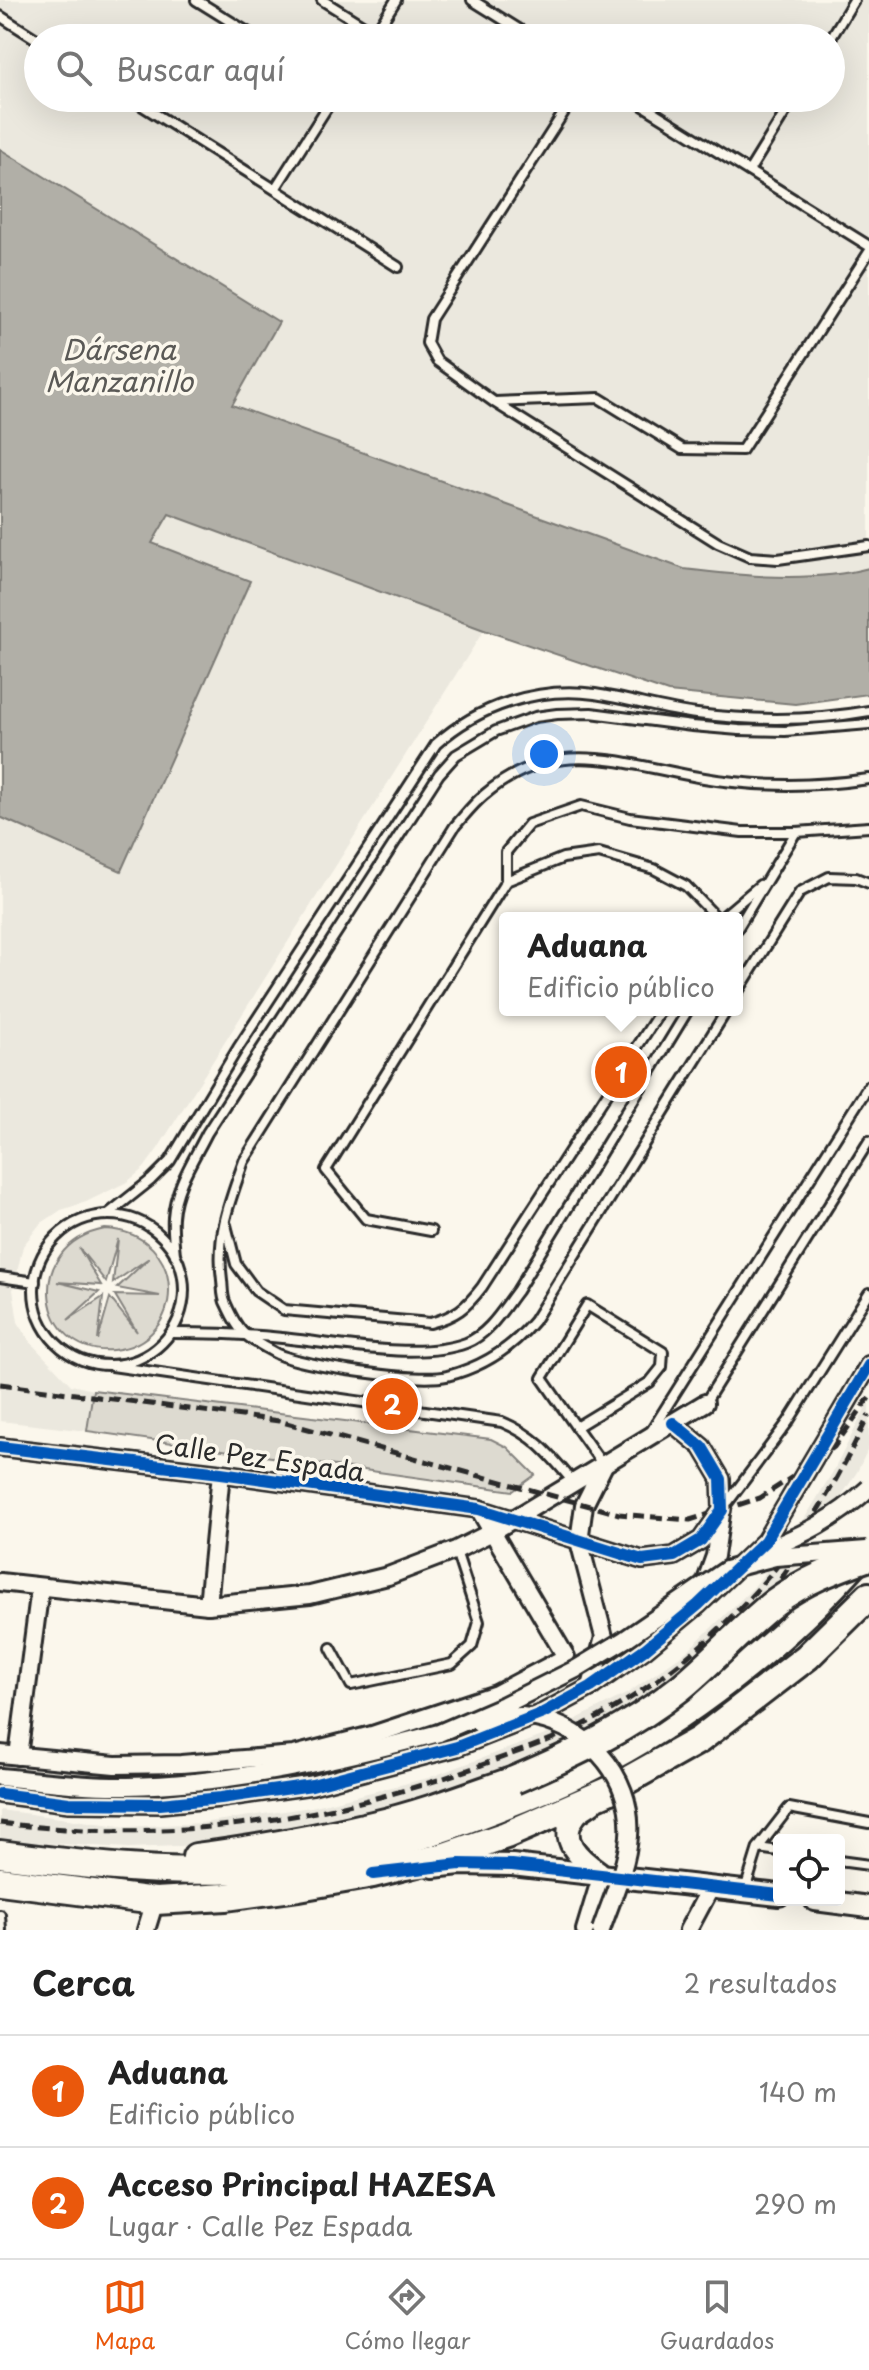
<!DOCTYPE html>
<html lang="es">
<head>
<meta charset="utf-8">
<style>
  :root { --surface:#fff; --page:#f6f6f6; --text:#222; --muted:#767676; --line:#e0e0e0; --accent:#ea580c }
  body { margin:0; font-family:"Playpen Sans",sans-serif; background:var(--page); color:var(--text) }
  .controls { position:absolute; right:24px; bottom:24px; display:grid; overflow:hidden; border-radius:8px; box-shadow:0 8px 32px #0002 }
  .controls button { width:72px; height:72px; display:grid; place-items:center; padding:0; border:0; border-bottom:2px solid var(--line); background:var(--surface); color:var(--text); font:40px sans-serif }
  .you { position:absolute; left:544px; top:754px; width:28px; height:28px; margin:-20px; border:6px solid #fff; border-radius:50%; background:#1a73e8; box-shadow:0 0 0 12px #1a73e833 }
  .badge { display:grid; place-items:center; width:52px; height:52px; border-radius:50%; background:var(--accent); color:#fff; font-size:26px; font-weight:700 }
  .pin { position:absolute; translate:-50% -50%; border:4px solid #fff; box-shadow:0 2px 8px #0006 }
  .popup { position:absolute; left:499px; top:912px; width:244px; height:104px; box-sizing:border-box; display:grid; place-content:center; border-radius:8px; background:var(--surface); filter:drop-shadow(0 2px 6px #0005); font-size:26px; white-space:nowrap; color:var(--muted) }
  .popup b { font-size:30px; color:var(--text) }
  .popup::after { content:''; position:absolute; left:50%; top:100%; margin-left:-16px; border:16px solid transparent; border-top-color:var(--surface) }
  .list { margin:0; padding:0; list-style:none }
  h2 { display:flex; justify-content:space-between; align-items:center; height:104px; margin:0; padding:0 32px; font-size:34px }
  h2 small { font-size:26px; font-weight:400; color:var(--muted) }
  .list li { display:grid; grid-template-columns:52px 1fr auto; gap:24px; align-items:center; box-sizing:border-box; height:112px; padding:0 32px; border-top:2px solid var(--line) }
  .list b { display:block; font-size:30px; white-space:nowrap }
  .list p { margin:0; font-size:26px; white-space:nowrap; color:var(--muted) }
  .list em { font-size:26px; font-style:normal; color:var(--muted) }
  .icon { flex:none; width:44px; height:44px; fill:none; stroke:currentColor; stroke-width:2; stroke-linecap:round; stroke-linejoin:round }
  .map { position:relative; flex:none; width:869px; height:1930px; overflow:hidden }
  .search { position:absolute; background:var(--surface); box-shadow:0 8px 32px #0002; left:24px; right:24px; top:24px; height:88px; display:flex; align-items:center; gap:20px; box-sizing:border-box; padding:0 28px; border-radius:44px; color:var(--muted); font-size:30px }
  .sheet { height:328px; background:var(--surface) }
  nav { display:flex; justify-content:space-around; align-items:center; box-sizing:border-box; height:112px; border-top:2px solid var(--line); background:var(--surface); font-size:22px; color:var(--muted) }
  nav a { display:grid; justify-items:center; gap:4px }
  nav .on { color:var(--accent) }
  .map>svg:first-child { display:block }
  .built { fill:#ebe8de; fill-rule:evenodd }
  .green { fill:#dddad0; stroke:#84827e; stroke-width:2; fill-rule:evenodd }
  .water { fill:#b1afa7; stroke:#7b7a75; stroke-width:2 }
  .lines { fill:none; stroke-linecap:round; stroke-linejoin:round }
  .service-casing { stroke:#2b2b2b; stroke-width:14 }
  .minor-casing { stroke:#2b2b2b; stroke-width:22 }
  .tertiary-casing { stroke:#2b2b2b; stroke-width:26 }
  .primary-casing { stroke:#2b2b2b; stroke-width:32 }
  .service { stroke:#fbf7ec; stroke-width:8 }
  .minor { stroke:#fbf7ec; stroke-width:16 }
  .tertiary { stroke:#fbf7ec; stroke-width:20 }
  .primary { stroke:#fbf7ec; stroke-width:26 }
  .rail { stroke:#2b2b2b; stroke-width:5; stroke-dasharray:12 6; stroke-linecap:butt }
  .minor-bridge-casing { stroke:#2b2b2b; stroke-width:22; stroke-linecap:butt }
  .primary-bridge-casing { stroke:#2b2b2b; stroke-width:32; stroke-linecap:butt }
  .minor-bridge { stroke:#fbf7ec; stroke-width:16 }
  .primary-bridge { stroke:#fbf7ec; stroke-width:26 }
  .cycleway-casing { stroke:#fbf7ec; stroke-width:17 }
  .cycleway { stroke:#0057b8; stroke-width:12 }
  .labels { text-anchor:middle; dominant-baseline:central; stroke-width:7; stroke-linejoin:round; paint-order:stroke }
  .street-label { font-size:26px; fill:#2b2b2b; stroke:#fbf7ec }
  .water-label { font-size:28px; font-style:italic; fill:#5a5956; stroke:#fbf7ec }
</style>
</head>
<body>
<div class="map">
<svg width="869" height="1930" viewBox="0 0 869 1930">
  <rect width="100%" height="100%" fill="#fbf7ec"/>
  <filter id="ink" filterUnits="userSpaceOnUse"><feTurbulence type="fractalNoise" baseFrequency=".0125" numOctaves="2"/><feDisplacementMap in="SourceGraphic" scale="16" xChannelSelector="R" yChannelSelector="G"/><feConvolveMatrix kernelMatrix="1 2 1 2 8 2 1 2 1" color-interpolation-filters="sRGB"/></filter>
  <g filter="url(#ink)">
    <g class="built">
      <path d="M0 0H869V568L852 573 758 578 684 569 231 405 279 322 0 149ZM38 38H831V98H38Z"/>
      <polygon points="169,513 484,630 157,1150 144,1168 127,1182 86,1202 61,1210 40,1224 23,1246 13,1290 18,1322 31,1343 71,1385 93,1390 87,1431 0,1421 0,817 120,871 249,580 151,543"/>
      <polygon points="869,1401 869,1447 857,1472 795,1568 758,1614 608,1728 436,1798 313,1829 202,1845 129,1848 24,1842 0,1839 0,1810 127,1827 202,1823 311,1807 428,1778 545,1735 628,1693 687,1651 753,1588 797,1531 834,1470"/>
    </g>
    <g class="green">
      <path d="M105 1229C190 1233 188 1343 113 1350 38 1356 21 1245 105 1229ZM118 1239 113 1283 149 1258 117 1288 160 1296 115 1295 137 1332 110 1298 98 1340 103 1297 68 1320 99 1292 57 1282 101 1285 79 1248 106 1282Z"/>
      <polygon points="93,1390 491,1439 507,1447 535,1475 513,1491 87,1431"/>
    </g>
    <path class="water" d="M0 149 279 322 232 405 684 569C743 576 811 583 869 568V694L795 704 668 692 484 630 169 514 152 543 250 581 121 871 0 817Z"/>
    <g class="lines">
      <defs>
        <g id="service">
          <polyline points="196,0 257,38"/>
          <polyline points="322,0 375,33"/>
          <polyline points="472,0 533,38"/>
          <polyline points="0,16 38,40"/>
          <polyline points="372,38 396,0"/>
          <polyline points="831,38 854,0"/>
          <polyline points="130,98 398,267"/>
          <polyline points="573,98 431,319 427,343 437,361 494,402 718,543 750,557 778,559 869,546"/>
          <polyline points="631,98 869,246"/>
          <polyline points="749,171 794,98"/>
          <polyline points="275,189 333,98"/>
          <polyline points="495,402 599,398 682,449 742,450 869,252"/>
          <polyline points="506,881 563,858 599,853 654,869 686,886 717,918"/>
          <polyline points="721,918 760,885"/>
          <polyline points="737,929 796,832"/>
          <polyline points="737,993 800,892 829,877 856,878 869,883"/>
          <path d="M727 1010 534 1321C511 1349 482 1367 447 1376 418 1383 305 1366 277 1354 268 1349 254 1342 246 1335 238 1329 230 1313 226 1304 222 1297 223 1288 222 1280 216 1235 229 1203 244 1161L455 826C464 816 473 804 484 795 555 735 618 763 698 777 754 787 813 787 869 779"/>
          <path d="M107 1215 151 1180 170 1161 238 1048 436 744C478 706 538 686 595 694 629 699 663 710 697 714 754 721 813 721 869 711"/>
          <circle cx="109" cy="1290" r="75"/>
          <path d="M226 1225 236 1264 256 1291 284 1310 430 1323C456 1316 466 1308 482 1287L661 1010"/>
          <polyline points="431,1231 366,1219 326,1170 506,881 506,852 529,824 581,806 630,818 742,832 796,832 869,827"/>
          <path d="M175 1255C174 1242 172 1229 173 1217 175 1187 194 1159 207 1133L439 774 456 755 496 731 535 717 557 714 591 713 692 726 739 730 785 731 869 724"/>
          <polyline points="0,1277 35,1282"/>
          <polygon points="587,1305 663,1352 662,1367 650,1382 576,1427 542,1378"/>
          <path d="M171 1333C208 1333 245 1334 282 1338 334 1343 417 1361 466 1343 489 1334 503 1309 517 1291L688 1010"/>
          <path d="M112 1366 502 1422C536 1436 551 1456 574 1483"/>
          <polyline points="705,1403 869,1141"/>
          <polyline points="576,1427 603,1465"/>
          <polyline points="650,1433 869,1085"/>
          <polyline points="725,1506 788,1422 869,1293"/>
          <polyline points="331,1648 351,1685 452,1664 472,1646 479,1622 456,1551"/>
          <polyline points="758,1848 779,1851"/>
          <polyline points="839,1861 869,1865"/>
          <polyline points="745,1890 758,1848 789,1808 869,1823"/>
          <polyline points="0,1915 1,1930"/>
        </g>
        <g id="minor">
          <polyline points="0,1447 221,1473 479,1509 642,1560 674,1556 701,1540 722,1510 721,1479 702,1447 673,1423"/>
          <polyline points="0,1582 208,1605 310,1595 388,1576 456,1550 492,1532 705,1403"/>
          <polyline points="702,1592 715,1556 721,1514"/>
          <polyline points="208,1605 221,1473"/>
          <polyline points="591,1687 604,1637 579,1541 584,1505 603,1467"/>
          <polyline points="0,1754 115,1765 181,1764 294,1755 372,1735 496,1694 566,1657 479,1509"/>
          <polyline points="18,1756 40,1588"/>
          <path d="M0 1777C42 1781 86 1787 128 1786 234 1784 337 1760 439 1733"/>
          <polyline points="0,1794 69,1803 160,1804 221,1798 312,1785 457,1747 543,1713 591,1687 645,1649 698,1605 765,1541 869,1365"/>
          <polyline points="146,1930 155,1901"/>
          <polyline points="585,1930 602,1874"/>
          <polyline points="688,1930 711,1887"/>
        </g>
        <g id="tertiary">
          <path d="M592 1803C587 1807 580 1810 576 1815 556 1839 580 1859 599 1872"/>
          <polyline points="433,1867 460,1864 512,1865 779,1895"/>
          <polyline points="815,1900 869,1907"/>
        </g>
        <g id="primary">
          <path d="M0 1854C90 1866 180 1876 271 1868 342 1862 411 1841 476 1816 514 1802 551 1787 588 1769 686 1721 787 1640 859 1558"/>
          <path d="M196 1857C255 1849 315 1839 373 1825 421 1814 468 1796 514 1780"/>
          <polyline points="0,1881 155,1901 226,1897 299,1887 373,1874 445,1856 506,1835 608,1791 699,1740 807,1657 869,1596"/>
        </g>
      </defs>
      <use href="#service" class="service-casing"/>
      <use href="#minor" class="minor-casing"/>
      <use href="#tertiary" class="tertiary-casing"/>
      <use href="#primary" class="primary-casing"/>
      <use href="#service" class="service"/>
      <use href="#minor" class="minor"/>
      <use href="#tertiary" class="tertiary"/>
      <use href="#primary" class="primary"/>
      <g class="rail">
        <polyline points="0,1384 279,1421 619,1514 690,1520 760,1498 797,1474 834,1447 869,1398"/>
        <polyline points="756,1605 776,1586 794,1559"/>
        <path d="M0 1823C170 1844 327 1822 487 1763 520 1751 552 1740 583 1725 635 1699 684 1663 725 1623 757 1592 790 1553 814 1516 835 1484 852 1449 869 1415"/>
      </g>
      <defs>
        <g id="minor-bridge">
          <path d="M761 1552C805 1534 834 1520 869 1488"/>
          <path d="M480 1724C493 1721 509 1715 522 1716 582 1721 634 1773 629 1836 627 1867 611 1900 601 1930"/>
          <polyline points="439,1733 504,1705 576,1669 624,1640 726,1570 775,1557 867,1550"/>
        </g>
        <path id="primary-bridge" d="M514 1780C573 1755 630 1728 680 1688 713 1661 742 1628 775 1602 803 1581 837 1568 869 1557"/>
      </defs>
      <use href="#minor-bridge" class="minor-bridge-casing"/>
      <use href="#primary-bridge" class="primary-bridge-casing"/>
      <use href="#minor-bridge" class="minor-bridge"/>
      <use href="#primary-bridge" class="primary-bridge"/>
      <defs>
        <g id="cycleway">
          <polyline points="0,1447 221,1473 479,1509 642,1560 674,1556 701,1540 722,1510 721,1479 702,1447 673,1423"/>
          <polyline points="0,1794 69,1803 160,1804 221,1798 312,1785 457,1747 543,1713 591,1687 645,1649 698,1605 765,1541 869,1365"/>
          <polyline points="373,1874 460,1864 512,1865 779,1895"/>
        </g>
      </defs>
      <use href="#cycleway" class="cycleway-casing"/>
      <use href="#cycleway" class="cycleway"/>
    </g>
  </g>
  <g class="labels">
    <g class="street-label">
      <text transform="translate(260 1457) rotate(8)">Calle Pez Espada</text>
    </g>
    <g class="water-label">
      <text x="119" y="348">Dársena<tspan x="119" dy="32">Manzanillo</tspan></text>
    </g>
  </g>
</svg>
<div class="controls">
<button><svg class="icon" aria-label="locate" viewBox="0 0 24 24"><circle cx="12" cy="12" r="6"/><path d="M12 2v4M12 18v4M2 12h4M18 12h4"/></svg></button>
</div>
<div class="you"></div>
<div class="pin badge" style="left:621px;top:1072px">1</div>
<div class="popup"><b>Aduana</b>Edificio público</div>
<div class="pin badge" style="left:392px;top:1404px">2</div>
<div class="search"><svg class="icon" aria-label="search" viewBox="0 0 24 24"><circle cx="10" cy="10" r="6"/><path d="M15 15l6 6"/></svg>Buscar aquí</div>
</div>
<section class="sheet">
<h2>Cerca<small>2 resultados</small></h2>
<ul class="list">
<li><span class="badge">1</span><div><b>Aduana</b><p>Edificio público</p></div><em>140 m</em></li>
<li><span class="badge">2</span><div><b>Acceso Principal HAZESA</b><p>Lugar · Calle Pez Espada</p></div><em>290 m</em></li>
</ul>
</section>
<nav>
<a class="on"><svg class="icon" aria-label="map" viewBox="0 0 24 24"><path d="M3 6l6-2 6 2 6-2v14l-6 2-6-2-6 2zM9 4v14M15 6v14"/></svg>Mapa</a>
<a><svg class="icon" aria-label="directions" viewBox="0 0 24 24"><path d="M12 3l9 9-9 9-9-9zM9 14v-3h6M13 9l2 2-2 2"/></svg>Cómo llegar</a>
<a><svg class="icon" aria-label="saved" viewBox="0 0 24 24"><path d="M7 4h10v16l-5-4-5 4z"/></svg>Guardados</a>
</nav>
</body>
</html>
